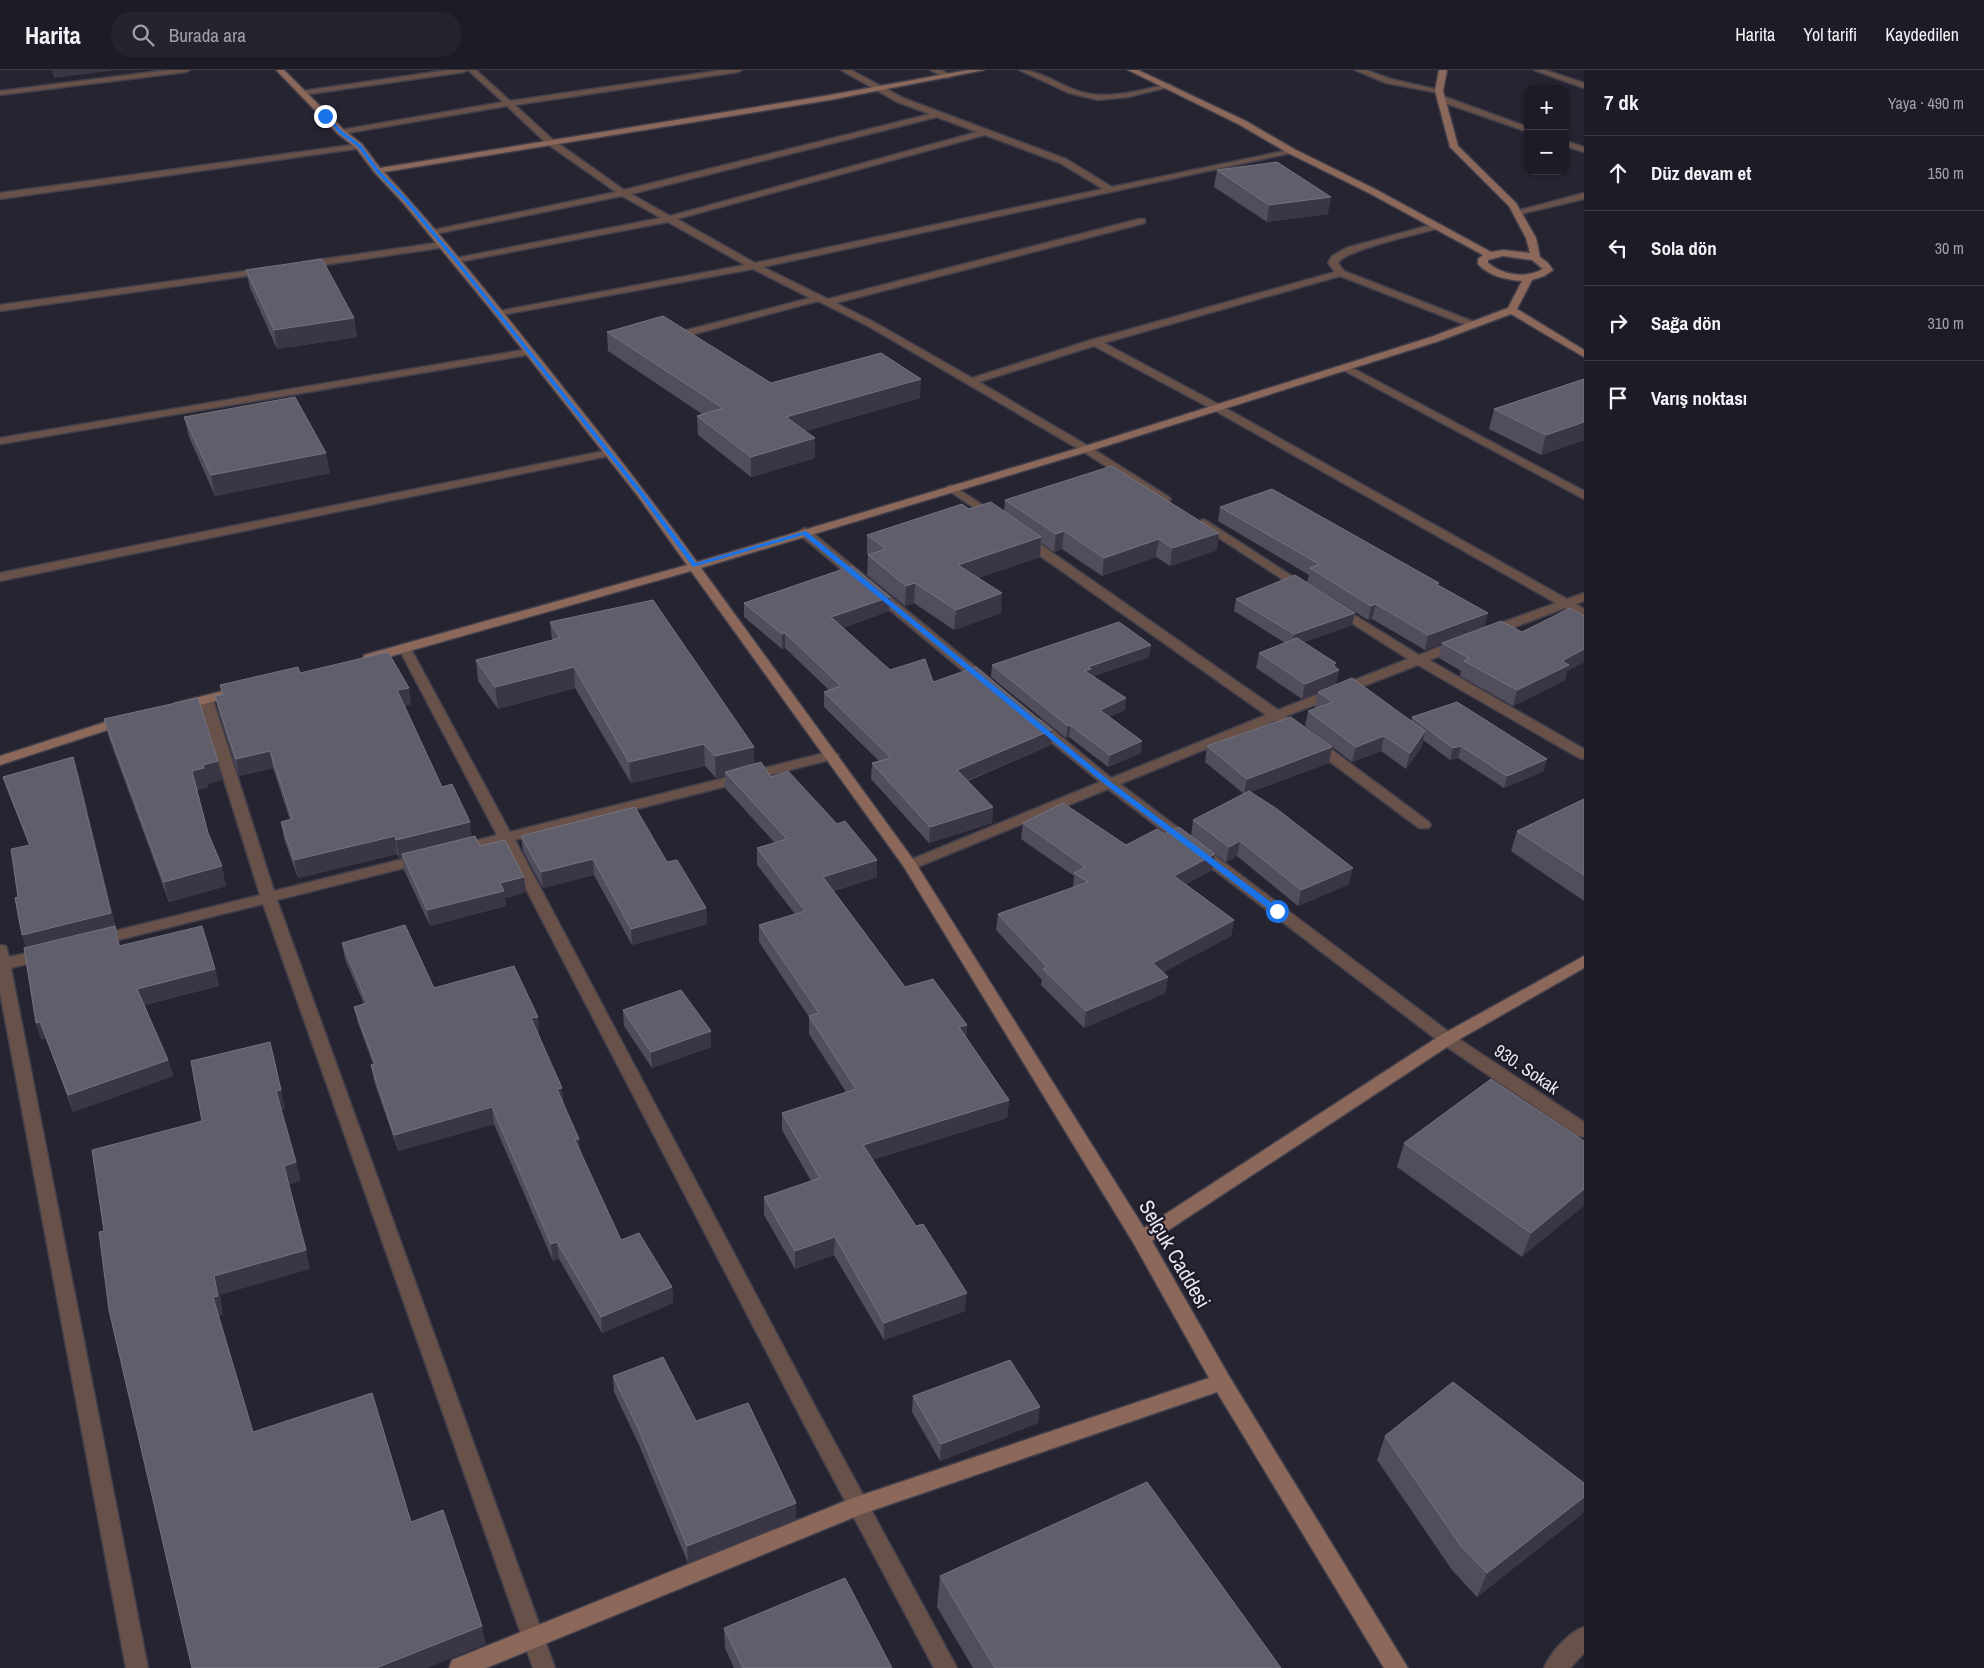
<!DOCTYPE html>
<html lang="tr">
<head>
<meta charset="utf-8">
<style>
  :root { --surface:#1d1b26; --page:#25242e; --text:#f1f3f6; --muted:#a0a1a7; --line:#3b3943 }
  body { margin:0; font-family:"Archivo Narrow",sans-serif; background:var(--page); color:var(--text) }
  .controls { position:absolute; right:15px; top:15px; display:grid; overflow:hidden; border-radius:10px; box-shadow:0 1px 4px #0004 }
  .controls button { width:45px; height:45px; display:grid; place-items:center; padding:0; border:0; border-bottom:1px solid var(--line); background:var(--surface); color:var(--text); font:25px sans-serif }
  .stop { position:absolute; width:15px; height:15px; margin:-11px; border:4px solid #1a73e8; border-radius:50%; background:#fff }
  .stop.end { background:#1a73e8; border-color:#fff; box-shadow:0 1px 5px #0008 }
  .list { margin:0; padding:0; list-style:none }
  h2 { display:flex; justify-content:space-between; align-items:center; height:65px; margin:0; padding:0 20px; font-size:21px }
  h2 small { font-size:16px; font-weight:400; color:var(--muted) }
  .list li { display:grid; grid-template-columns:32px 1fr auto; gap:15px; align-items:center; box-sizing:border-box; height:75px; padding:0 20px; border-top:1px solid var(--line) }
  .list b { display:block; font-size:19px; white-space:nowrap }
  .list em { font-size:16px; font-style:normal; color:var(--muted) }
  .icon { flex:none; width:28px; height:28px; fill:none; stroke:currentColor; stroke-width:2; stroke-linecap:round; stroke-linejoin:round }
  .map { position:relative; flex:none; width:1584px; height:1598px; overflow:hidden }
  header { display:flex; align-items:center; gap:30px; box-sizing:border-box; height:70px; padding:0 25px; background:var(--surface); border-bottom:1px solid var(--line) }
  header strong { font-size:24px }
  nav { display:flex; gap:28px; margin-inline-start:auto; font-size:18px }
  .search { width:350px; height:45px; background:var(--page); display:flex; align-items:center; gap:12px; box-sizing:border-box; padding:0 18px; border-radius:20px; color:var(--muted); font-size:19px }
  main { display:flex }
  aside { flex:1; background:var(--surface) }
  .map>svg:first-child { display:block }
  .lines { fill:none; stroke-linecap:round; stroke-linejoin:round }
  .street-casing { stroke:#423f4c; stroke-width:3 }
  .secondary-casing { stroke:#423f4c; stroke-width:3 }
  .street { fill:#675148; fill-rule:evenodd }
  .secondary { fill:#8b685a; fill-rule:evenodd }
  .wall { fill:#514d5c }
  .shaded-wall { fill:#3a3645 }
  .building { fill:#615e6c; stroke:#767380 }
  .route { fill:#1a73e8 }
  .labels { text-anchor:middle; dominant-baseline:central; stroke-width:4.5; stroke-linejoin:round; paint-order:stroke }
  .street-label { font-size:18px; fill:#e7e5ee; stroke:#1e1a28 }
  .near-street-label { font-size:21px; fill:#e7e5ee; stroke:#1e1a28 }
</style>
</head>
<body>
<header>
<strong>Harita</strong>
<div class="search"><svg class="icon" aria-label="search" viewBox="0 0 24 24"><circle cx="10" cy="10" r="6"/><path d="M15 15l6 6"/></svg>Burada ara</div>
<nav><a>Harita</a><a>Yol tarifi</a><a>Kaydedilen</a></nav>
</header>
<main>
<div class="map">
<svg width="1584" height="1598" viewBox="0 0 1584 1598">
  <rect width="100%" height="100%" fill="#272432"/>
  <g class="lines">
    <defs>
      <g id="street">
        <polygon points="168,0 190,0 186,2 0,25 0,21"/>
        <polygon points="448,0 468,0 464,2 302,25 298,23 302,21"/>
        <path d="M468 0H476L510 31 723 0H742L738 2 515 35 552 69 624 120 930 44 897 32 841 0H851L903 28 1066 89 1112 117 1294 79 1295 81 1291 83 763 197 828 229 1139 149H1145V153L836 233 874 252 972 308 1091 270 1335 202 1328 193 1332 186 1346 178 1434 154H1440V158C1423 163 1344 180 1338 193L1344 201 1477 253V257H1471L1340 206 1104 273 1220 335 1567 529 1584 523V531L1576 534 1584 539V548L1565 538 1494 565H1484L1483 562 1484 559 1556 533 1212 339 1094 276 979 312 1090 377 1169 427 1171 429 1169 431H1161L1082 381 868 256 818 231 687 266H679V262L810 228 753 199 496 246 494 244 499 241 745 195 668 152 453 193 451 191 456 188 661 148 622 126 430 165V161L433 160 616 122 546 73 507 36 341 64 337 62 341 60 503 32ZM937 47 977 62 670 146 631 124ZM985 65 1060 93 1103 119 755 193 677 149Z"/>
        <polygon points="930,0 941,0 953,6 946,8"/>
        <path d="M1019 0C1041 0 1060 16 1081 22 1110 30 1140 20 1169 14L1173 16 1128 27 1098 30 1069 23Z"/>
        <polygon points="1355,0 1366,0 1391,9 1443,21 1439,23 1386,13"/>
        <polygon points="1534,0 1545,0 1584,13 1584,18"/>
        <polygon points="1439,27 1445,27 1528,57 1528,62 1439,31"/>
        <polygon points="1565,71 1584,77 1584,82 1565,76"/>
        <polygon points="359,74 363,76 362,78 0,129 0,123"/>
        <polygon points="1584,123 1584,129 1517,145 1513,142"/>
        <polygon points="443,172 448,175 446,177 303,198 298,195 303,192"/>
        <polygon points="266,198 269,199 269,203 0,241 0,235"/>
        <polygon points="529,279 534,282 533,284 0,374 0,368"/>
        <polygon points="1345,294 1584,421 1584,429 1341,299 1340,297"/>
        <polygon points="609,380 615,383 613,385 0,511 0,503"/>
        <polygon points="952,415 998,445 1000,447 998,449 990,449 948,420 946,418 948,416"/>
        <polygon points="1203,449 1207,451 1312,519 1306,523 1302,522 1199,455 1197,453"/>
        <polygon points="804,458 808,459 990,609 992,612 990,615 980,615 800,465 798,462"/>
        <polygon points="1023,464 1027,465 1278,640 1408,589 1334,542 1332,539 1334,536 1338,535 1419,585 1454,571 1464,571 1465,574 1464,577 1429,590 1584,679 1584,689 1579,688 1418,595 1286,646 1290,650 1288,653 1283,654 1275,651 1120,714 1453,965 1584,1052 1584,1067 1578,1066 1441,973 1108,719 915,798 905,798 903,795 905,792 1100,712 1031,656 1029,653 1031,650 1041,650 1111,708 1266,645 1019,471 1017,468 1019,465"/>
        <polygon points="405,575 411,579 510,762 832,681 839,685 837,688 515,770 816,1338 957,1598 934,1598 802,1350 502,773 460,784 455,782 453,779 455,776 497,765 399,579"/>
        <polygon points="206,626 213,630 274,821 423,784 428,786 430,789 428,792 277,830 555,1598 533,1598 263,834 98,875 92,874 90,870 92,866 98,865 260,825 199,630"/>
        <polygon points="1315,670 1320,671 1429,752 1431,755 1429,758 1419,758 1310,677 1308,674"/>
        <polygon points="0,875 6,876 9,887 45,879 51,880 53,884 51,888 11,898 148,1598 126,1598 0,922"/>
        <path d="M1584 1557V1583L1570 1598H1544C1550 1583 1569 1562 1584 1557Z"/>
      </g>
      <g id="secondary">
        <path d="M276 0H284L344 60 362 74 380 98 830 25 968 0H984L830 30 384 102C437 159 486 221 535 282 590 351 645 420 697 492L1082 377 1431 267 1508 238 1522 211C1506 210 1489 206 1478 194V189L1483 185 1369 123 1288 83 1240 55 1128 0H1138L1246 51 1294 79 1375 119 1491 182 1503 180 1530 183 1526 168 1509 136 1450 77 1435 21 1439 0H1447L1443 21 1458 76 1516 133 1536 168 1540 187 1548 193 1553 200 1544 206 1532 210 1517 239 1584 280V287L1511 244 1439 271 1090 381 701 498 915 792 1144 1158 1441 965 1584 886V898L1453 973 1152 1171 1229 1306 1408 1598H1384L1217 1322 862 1444 486 1598H449L452 1590 850 1429 1209 1308 1134 1174 904 797 691 501 374 591H364L363 588 364 585 687 495 637 425 496 246 404 134 375 103 356 78 338 64ZM1503 186 1532 190 1543 199C1525 209 1503 205 1488 193V190Z"/>
        <polygon points="235,618 242,622 240,625 180,640 173,636 175,633"/>
        <polygon points="124,646 129,647 131,650 129,653 0,695 0,686"/>
      </g>
    </defs>
    <use href="#street" class="street-casing"/>
    <use href="#secondary" class="secondary-casing"/>
    <use href="#street" class="street"/>
    <use href="#secondary" class="secondary"/>
  </g>
  <g class="wall">
    <polygon points="1217,100 1328,144 1267,152 1214,117"/>
    <polygon points="246,200 354,248 357,267 277,279 250,218"/>
    <polygon points="607,262 771,313 920,328 805,361 815,388 751,407 698,365 697,346 702,344 608,281"/>
    <polygon points="1584,309 1584,370 1541,385 1489,359 1494,339"/>
    <polygon points="184,347 330,403 215,426 189,367"/>
    <polygon points="1005,430 1217,480 1170,496 1156,487 1102,506 1062,479 1054,482 1041,473 1040,487 978,508 1001,543 954,560 914,533 905,536 867,505 868,485 867,484 867,465 969,439 1004,442"/>
    <polygon points="1220,437 1438,516 1488,543 1484,557 1522,562 1584,546 1584,592 1567,601 1565,610 1513,636 1460,606 1461,601 1439,588 1442,573 1425,580 1372,549 1368,550 1307,512 1309,505 1218,451"/>
    <polygon points="890,527 889,541 843,558 890,600 933,612 1051,675 968,711 993,737 992,753 929,773 871,709 872,693 879,691 824,637 824,622 829,620 785,578 782,579 744,547 744,533"/>
    <polygon points="1236,529 1355,543 1352,555 1304,572 1335,597 1336,615 1411,651 1412,647 1544,701 1504,718 1458,688 1450,690 1423,670 1422,676 1406,699 1381,681 1352,692 1305,656 1308,641 1316,638 1315,637 1318,622 1302,629 1256,598 1259,583 1285,573 1234,541"/>
    <polygon points="550,552 754,677 754,694 837,754 877,790 877,807 834,821 905,917 967,955 966,967 1009,1030 1007,1048 872,1090 965,1241 884,1270 834,1185 795,1199 764,1145 764,1127 811,1111 782,1060 782,1043 846,1022 809,964 809,947 759,872 759,855 795,844 757,795 757,778 775,773 725,718 725,706 716,708 705,696 631,713 575,618 498,639 478,611 476,590 552,570"/>
    <polygon points="1151,575 1149,587 1094,606 1125,640 1109,647 1141,683 1108,697 1069,667 1066,668 991,607 992,595"/>
    <polygon points="300,603 411,634 405,636 442,717 471,766 480,776 524,807 526,822 505,828 506,836 430,856 404,800 402,787 399,788 397,784 298,808 284,769 281,752 290,750 273,698 239,706 219,643 215,626 222,625 220,615"/>
    <polygon points="104,649 222,710 208,714 208,717 197,720 208,763 226,816 169,832 109,668"/>
    <polygon points="1207,676 1332,677 1329,693 1250,722 1349,814 1298,836 1237,786 1226,792 1191,766 1193,750 1244,724 1205,692"/>
    <polygon points="78,703 120,875 215,899 219,916 144,935 168,990 173,1006 73,1042 46,968 41,969 36,953 26,878 18,827 29,775 8,722 3,707"/>
    <polygon points="1584,729 1584,831 1511,781 1517,761"/>
    <polygon points="1023,753 1126,775 1212,800 1186,814 1234,850 1231,866 1163,902 1168,907 1165,923 1084,958 1041,915 1042,910 996,860 998,844 1073,818 1074,806 1021,769"/>
    <polygon points="521,766 667,792 706,838 707,854 632,875 594,805 543,818 523,781"/>
    <polygon points="342,873 434,918 539,963 538,963 580,1082 621,1170 672,1217 673,1233 602,1263 559,1189 553,1191 494,1054 398,1081 374,1011 371,995 373,994 358,953 354,937 364,934 345,889"/>
    <polygon points="623,940 711,977 652,998 624,956"/>
    <polygon points="1584,1071 1522,1187 1397,1097 1404,1073"/>
    <polygon points="613,1306 796,1433 796,1449 688,1493 639,1375 614,1322"/>
    <polygon points="913,1326 1038,1353 940,1391 912,1342"/>
    <polygon points="1385,1366 1582,1444 1477,1527 1452,1500 1377,1390"/>
    <polygon points="940,1506 1281,1598 973,1598 937,1537"/>
    <polygon points="724,1558 892,1598 734,1598 725,1578"/>
  </g>
  <g class="shaded-wall">
    <polygon points="52,0 117,0 54,8"/>
    <polygon points="1331,127 1328,144 1267,152 1269,135"/>
    <polygon points="354,248 357,267 277,279 274,260"/>
    <polygon points="921,309 920,328 786,367 786,347"/>
    <polygon points="1584,352 1584,370 1541,385 1546,365"/>
    <polygon points="815,368 815,388 751,407 751,387"/>
    <polygon points="326,383 330,403 215,426 211,405"/>
    <polygon points="1064,461 1062,479 1054,482 1056,464"/>
    <polygon points="1219,463 1217,480 1170,496 1172,478"/>
    <polygon points="1041,467 1040,487 957,515 958,495"/>
    <polygon points="1159,469 1156,487 1102,506 1104,488"/>
    <polygon points="915,513 914,533 905,536 906,516"/>
    <polygon points="1002,523 1001,543 954,560 956,540"/>
    <polygon points="890,527 889,541 831,562 831,547"/>
    <polygon points="1376,534 1372,549 1368,550 1371,536"/>
    <polygon points="1355,543 1352,555 1292,577 1294,564"/>
    <polygon points="1488,543 1484,558 1425,580 1428,565"/>
    <polygon points="785,563 785,578 782,579 782,564"/>
    <polygon points="1151,575 1149,587 1090,607 1085,601 1088,597"/>
    <polygon points="1584,579 1584,592 1567,601 1565,610 1513,636 1517,620 1562,591"/>
    <polygon points="1336,593 1334,602 1339,600 1336,615 1302,629 1305,614 1333,595"/>
    <polygon points="574,597 575,618 498,639 495,617"/>
    <polygon points="409,618 411,634 400,637 397,620"/>
    <polygon points="1126,628 1125,640 1098,652 1100,640"/>
    <polygon points="1070,655 1069,667 1066,668 1068,656"/>
    <polygon points="1052,660 1051,675 956,715 957,700"/>
    <polygon points="1425,661 1422,676 1406,699 1410,683"/>
    <polygon points="1384,666 1381,681 1352,692 1356,677"/>
    <polygon points="1142,671 1141,683 1108,697 1110,685"/>
    <polygon points="704,674 705,696 631,713 629,692"/>
    <polygon points="1461,676 1458,688 1450,690 1453,678"/>
    <polygon points="754,677 754,699 725,702 725,706 716,708 715,686"/>
    <polygon points="1332,677 1329,693 1244,724 1247,709"/>
    <polygon points="270,681 273,698 239,706 236,689"/>
    <polygon points="73,687 78,703 124,892 27,881 22,865"/>
    <polygon points="1547,689 1544,701 1504,718 1507,706"/>
    <polygon points="218,691 222,710 208,714 208,717 197,720 192,701 203,695"/>
    <polygon points="993,737 992,753 929,773 930,757"/>
    <polygon points="470,752 472,769 402,784 402,787 399,788 396,770"/>
    <polygon points="395,766 397,784 298,808 294,790"/>
    <polygon points="1240,771 1237,786 1226,792 1229,777"/>
    <polygon points="1215,784 1212,800 1172,822 1174,806"/>
    <polygon points="593,789 594,805 543,818 541,802"/>
    <polygon points="877,790 877,807 823,824 823,807"/>
    <polygon points="222,796 226,816 169,832 164,812"/>
    <polygon points="1353,798 1349,814 1298,836 1301,820"/>
    <polygon points="524,807 526,822 505,828 506,836 430,856 427,840 500,813"/>
    <polygon points="706,838 707,854 632,875 631,859"/>
    <polygon points="1234,850 1231,866 1151,909 1153,893"/>
    <polygon points="215,899 219,916 142,935 137,919"/>
    <polygon points="1168,907 1165,923 1084,958 1086,941"/>
    <polygon points="538,947 539,963 533,965 531,948"/>
    <polygon points="40,952 46,968 41,969 36,953"/>
    <polygon points="967,955 965,972 959,957"/>
    <polygon points="711,961 711,977 652,998 651,982"/>
    <polygon points="168,990 173,1006 73,1042 68,1025"/>
    <polygon points="275,991 285,1039 280,1040 276,1021"/>
    <polygon points="562,1018 564,1034 557,1019"/>
    <polygon points="1009,1030 1007,1048 862,1093 863,1075"/>
    <polygon points="492,1037 494,1054 398,1081 394,1065"/>
    <polygon points="579,1069 581,1085 575,1070"/>
    <polygon points="296,1092 301,1111 288,1115 284,1096"/>
    <polygon points="1584,1119 1584,1136 1522,1187 1531,1163"/>
    <polygon points="835,1167 834,1185 795,1199 795,1181"/>
    <polygon points="557,1172 559,1189 553,1191 551,1174"/>
    <polygon points="306,1180 310,1199 220,1225 223,1245 219,1246 213,1227 214,1206"/>
    <polygon points="672,1217 673,1233 602,1263 601,1247"/>
    <polygon points="967,1223 965,1241 884,1270 884,1253"/>
    <polygon points="1040,1337 1038,1353 940,1391 941,1374"/>
    <polygon points="1584,1427 1584,1440 1582,1444 1477,1527 1487,1503"/>
    <polygon points="796,1433 796,1449 688,1493 687,1476"/>
    <polygon points="482,1556 486,1574 427,1598 376,1598"/>
  </g>
  <g class="building">
    <polygon points="1277,92 1331,127 1269,135 1217,100"/>
    <polygon points="322,189 354,248 274,260 246,200"/>
    <polygon points="663,246 771,313 881,283 921,309 786,347 815,368 751,387 697,346 723,338 607,262"/>
    <polygon points="1584,309 1584,352 1546,365 1494,339"/>
    <polygon points="295,327 326,383 211,405 184,347"/>
    <polygon points="1112,396 1219,463 1172,478 1159,469 1104,488 1064,461 1056,464 1005,430"/>
    <polygon points="1272,419 1439,513 1436,514 1488,543 1428,565 1376,534 1371,536 1310,498 1319,494 1220,437"/>
    <polygon points="991,432 1041,467 958,495 1002,523 956,540 915,513 906,516 868,485 886,479 867,465 962,434 969,439"/>
    <polygon points="852,496 890,527 831,547 890,600 925,589 933,612 976,597 1052,660 957,700 993,737 930,757 872,693 891,688 824,622 841,616 785,563 782,564 744,533"/>
    <polygon points="1295,505 1355,543 1294,564 1236,529"/>
    <polygon points="653,530 754,677 715,686 704,674 629,692 574,597 495,617 476,590 560,568 550,552"/>
    <polygon points="1570,538 1584,546 1584,579 1562,591 1569,595 1517,620 1464,591 1469,588 1442,573 1501,551 1522,562"/>
    <polygon points="1119,552 1151,575 1088,597 1091,599 1085,601 1126,628 1100,640 1142,671 1110,685 1070,655 1068,656 992,595"/>
    <polygon points="1297,568 1336,593 1333,595 1339,600 1305,614 1259,583"/>
    <polygon points="388,582 409,618 397,620 442,717 452,714 470,752 396,770 395,766 294,790 281,752 292,749 270,681 236,689 215,626 223,625 220,615 298,597 300,603"/>
    <polygon points="1352,608 1425,661 1410,683 1384,666 1356,677 1308,641 1333,632 1318,622"/>
    <polygon points="198,628 218,691 203,695 204,698 192,701 208,763 222,796 164,812 104,649"/>
    <polygon points="1457,632 1547,689 1507,706 1461,676 1453,678 1412,647"/>
    <polygon points="1291,647 1332,677 1247,709 1207,676"/>
    <polygon points="73,687 111,843 22,865 15,828 18,827 11,779 30,775 3,707"/>
    <polygon points="761,692 771,707 788,701 837,754 845,751 877,790 823,807 905,917 933,909 967,955 959,957 1009,1030 863,1075 916,1156 923,1154 967,1223 884,1253 835,1167 795,1181 764,1127 820,1108 782,1043 856,1019 809,946 819,943 759,855 805,841 757,778 787,769 725,702"/>
    <polygon points="1249,721 1277,739 1353,798 1301,820 1240,771 1229,777 1193,750"/>
    <polygon points="1584,729 1584,805 1517,761"/>
    <polygon points="1063,733 1126,775 1157,759 1165,764 1179,757 1215,784 1174,806 1234,850 1153,893 1168,907 1086,941 1043,899 1047,897 998,844 1088,812 1074,803 1085,797 1023,753"/>
    <polygon points="635,737 667,792 677,790 706,838 631,859 593,789 541,802 521,766"/>
    <polygon points="475,766 480,776 505,770 524,807 500,813 504,821 427,840 402,784"/>
    <polygon points="405,855 434,918 514,896 538,947 531,948 562,1018 557,1019 579,1069 575,1070 621,1170 639,1163 672,1217 601,1247 557,1172 551,1174 492,1037 394,1065 371,995 375,994 354,937 367,933 342,873"/>
    <polygon points="115,856 119,876 202,856 215,899 137,919 168,990 68,1025 40,952 36,953 24,878"/>
    <polygon points="681,920 711,961 651,982 623,940"/>
    <polygon points="270,972 281,1020 276,1021 296,1092 284,1096 306,1180 214,1206 218,1226 213,1227 253,1362 372,1323 411,1452 443,1440 482,1556 376,1598 192,1598 109,1240 99,1162 104,1161 92,1080 202,1051 191,991"/>
    <polygon points="1491,1009 1584,1071 1584,1119 1531,1163 1404,1073"/>
    <polygon points="663,1287 696,1351 748,1333 796,1433 687,1476 638,1358 613,1306"/>
    <polygon points="1010,1290 1040,1337 941,1374 913,1326"/>
    <polygon points="1453,1312 1584,1413 1584,1427 1487,1503 1461,1476 1385,1366"/>
    <polygon points="1147,1412 1281,1598 995,1598 940,1506"/>
    <polygon points="845,1508 892,1598 743,1598 724,1558"/>
  </g>
  <polygon class="route" points="324,45 327,45 342,61 361,75 379,100 409,131 458,190 643,422 696,493 806,461 1111,712 1280,839 1280,843 1274,843 1106,715 803,465 693,497 639,424 455,192 406,133 376,102 358,77 339,63"/>
  <g class="labels">
    <g class="street-label">
      <text transform="translate(1527 999) rotate(34)">930. Sokak</text>
    </g>
    <g class="near-street-label">
      <text transform="translate(1175 1184) rotate(60)">Selçuk Caddesi</text>
    </g>
  </g>
</svg>
<div class="controls">
<button>+</button>
<button>−</button>
</div>
<div class="stop" style="left:1277px;top:841px"></div>
<div class="stop end" style="left:325px;top:46px"></div>
</div>
<aside>
<h2>7 dk<small>Yaya · 490 m</small></h2>
<ul class="list">
<li><svg class="icon" aria-label="ahead" viewBox="0 0 24 24"><path d="M12 20V5M6 11l6-6 6 6"/></svg><div><b>Düz devam et</b></div><em>150 m</em></li>
<li><svg class="icon" aria-label="left" viewBox="0 0 24 24"><path d="M17 20v-9H6M10 6l-5 5 5 5"/></svg><div><b>Sola dön</b></div><em>30 m</em></li>
<li><svg class="icon" aria-label="right" viewBox="0 0 24 24"><path d="M7 20v-9h11M14 6l5 5-5 5"/></svg><div><b>Sağa dön</b></div><em>310 m</em></li>
<li><svg class="icon" aria-label="arrive" viewBox="0 0 24 24"><path d="M6 21V4h12l-3 4 3 4H6"/></svg><div><b>Varış noktası</b></div></li>
</ul>
</aside>
</main>
</body>
</html>
